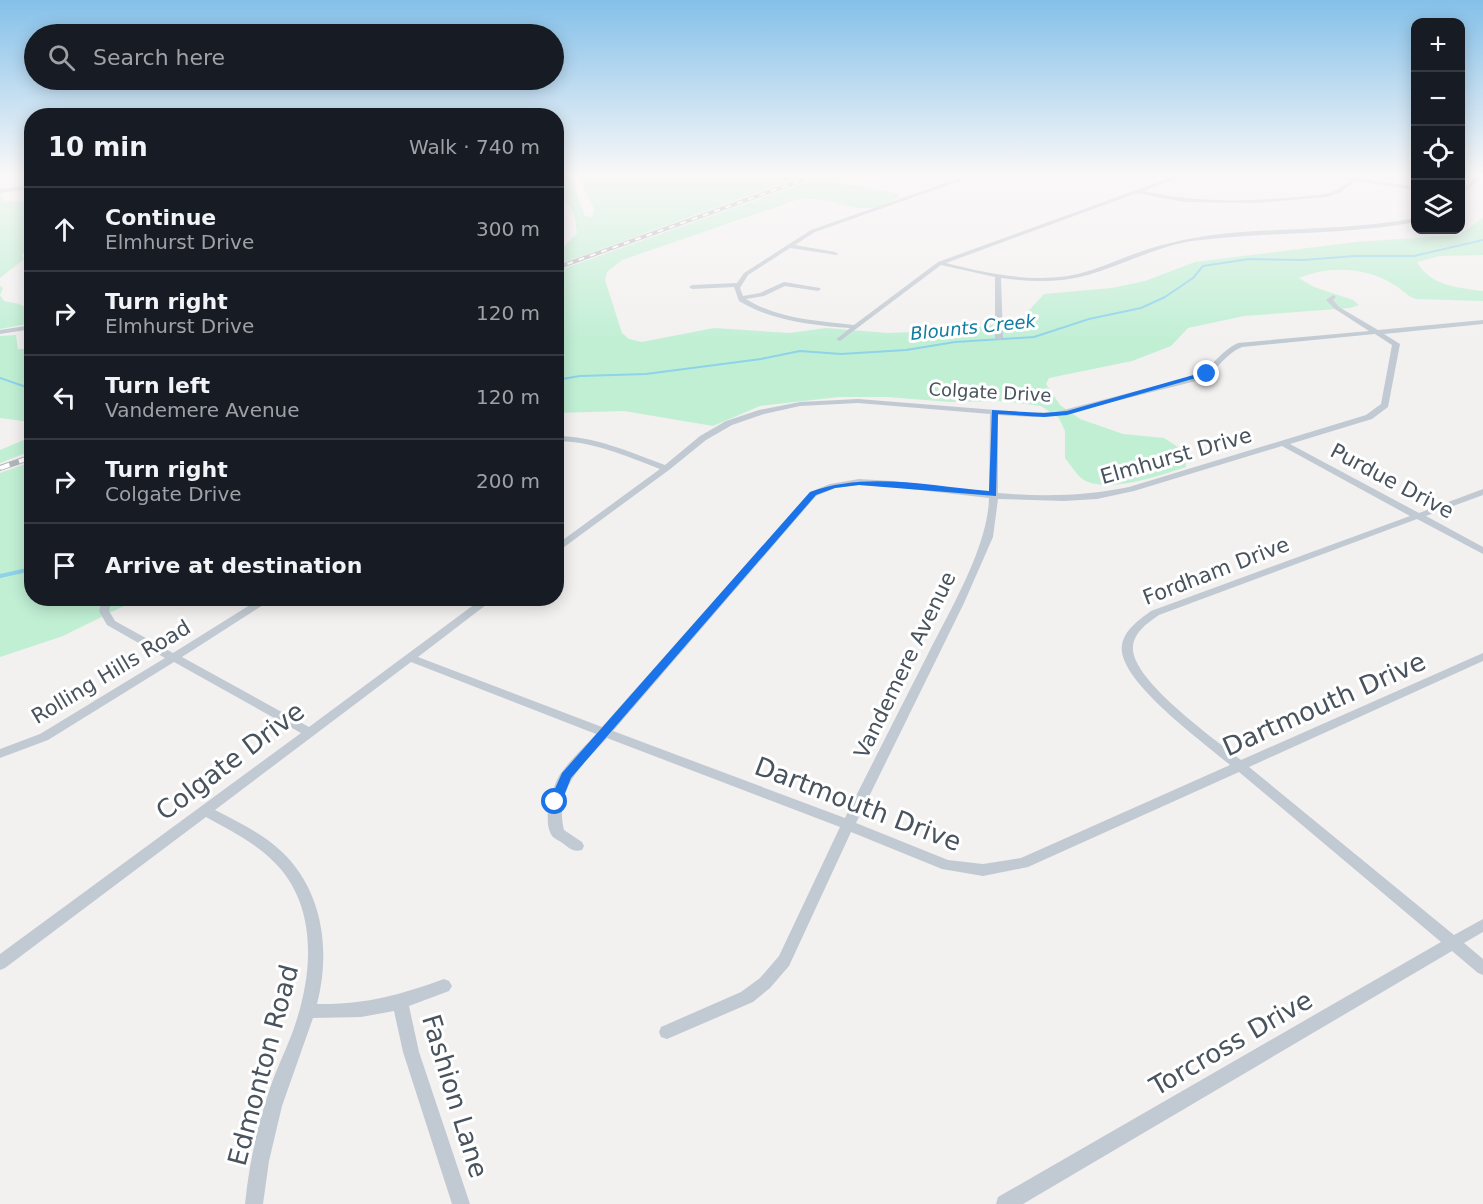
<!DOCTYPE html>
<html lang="en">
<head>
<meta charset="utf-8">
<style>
  :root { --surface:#171b24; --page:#20242c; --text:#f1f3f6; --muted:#9ea1a6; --line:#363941 }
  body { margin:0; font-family:"DejaVu Sans",sans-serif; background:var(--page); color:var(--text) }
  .controls { position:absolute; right:18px; top:18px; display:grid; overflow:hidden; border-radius:12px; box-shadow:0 3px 15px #0003 }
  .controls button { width:54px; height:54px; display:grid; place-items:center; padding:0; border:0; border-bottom:2px solid var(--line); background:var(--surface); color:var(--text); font:30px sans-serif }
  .stop { position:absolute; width:18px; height:18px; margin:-14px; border:4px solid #1a73e8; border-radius:50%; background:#fff }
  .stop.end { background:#1a73e8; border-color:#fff; box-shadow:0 2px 6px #0008 }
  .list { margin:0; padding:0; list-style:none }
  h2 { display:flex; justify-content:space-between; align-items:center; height:78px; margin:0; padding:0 24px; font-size:26px }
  h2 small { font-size:20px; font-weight:400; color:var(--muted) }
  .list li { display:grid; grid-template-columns:39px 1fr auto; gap:18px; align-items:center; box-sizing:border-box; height:84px; padding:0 24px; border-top:2px solid var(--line) }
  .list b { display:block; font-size:22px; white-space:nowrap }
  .list p { margin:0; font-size:20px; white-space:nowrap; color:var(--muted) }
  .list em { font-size:20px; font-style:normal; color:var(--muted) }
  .icon { flex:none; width:33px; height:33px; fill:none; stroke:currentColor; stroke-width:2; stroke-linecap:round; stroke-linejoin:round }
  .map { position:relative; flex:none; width:1483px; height:1204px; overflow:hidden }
  .search { position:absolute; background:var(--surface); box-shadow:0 3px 15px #0003; left:24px; top:24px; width:540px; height:66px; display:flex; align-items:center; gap:15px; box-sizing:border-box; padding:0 21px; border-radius:33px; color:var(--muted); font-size:22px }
  .panel { position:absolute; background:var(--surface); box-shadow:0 3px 15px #0003; left:24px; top:108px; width:540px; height:498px; border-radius:24px }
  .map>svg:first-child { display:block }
  .green { fill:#c0efd4 }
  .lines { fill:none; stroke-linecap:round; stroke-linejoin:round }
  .stream-far1 { stroke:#8ed3ea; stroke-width:2 }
  .stream { stroke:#8ed3ea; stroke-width:4 }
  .minor { fill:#c1cad2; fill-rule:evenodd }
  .secondary { fill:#c1cbd6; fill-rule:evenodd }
  .rail-far1-casing { stroke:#b2b5ba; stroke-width:4 }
  .rail-casing { stroke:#b2b5ba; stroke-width:6 }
  .rail-far1 { stroke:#fff; stroke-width:2; stroke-dasharray:6; stroke-linecap:butt }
  .rail { stroke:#fff; stroke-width:4; stroke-dasharray:10; stroke-linecap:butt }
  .route { fill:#1a73e8 }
  .labels { text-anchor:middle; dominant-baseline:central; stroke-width:6; stroke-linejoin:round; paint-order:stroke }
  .far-water-label { font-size:18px; font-style:italic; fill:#107ca1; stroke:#fff }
  .far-street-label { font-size:18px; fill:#48535d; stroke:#fff }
  .street-label { font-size:21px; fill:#48535d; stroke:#fff }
  .near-street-label { font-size:26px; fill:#48535d; stroke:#fff }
</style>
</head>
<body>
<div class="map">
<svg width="1483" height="1204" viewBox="0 0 1483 1204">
  <rect width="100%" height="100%" fill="#f3f0f0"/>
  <g class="green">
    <path d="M558 173H569L585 216 592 217 594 209 577 173H811L557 265V254L577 233C575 214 573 205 557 194V185L560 179Z"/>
    <path d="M832 173H846L835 182 899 194 898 197C863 223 834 195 799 199L622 260 607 272 605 280 622 333 629 339 642 342 714 328 790 333 826 328 888 333 940 331 986 326 1022 318 1044 294 1112 288 1145 281 1195 262 1356 242 1459 235 1483 218V255L1440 256 1417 262C1430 286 1459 288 1483 291V301L1416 299C1407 296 1404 291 1396 286 1368 267 1330 265 1299 278L1314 287 1353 300 1359 305 1350 308 1244 316 1188 328 1171 346 1132 361 1049 378 1046 384 1060 405 1080 419 1123 434 1164 438 1184 451 1186 467C1162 475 1108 494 1084 480 1077 476 1070 464 1065 458V431L1059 418 1041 406 1003 401 950 402 887 397H839L760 406 713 426 624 411 557 413V271Z"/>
    <polygon points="0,194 4,201 32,202 31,239 22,256 24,259 0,278"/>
    <polygon points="0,286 3,288 0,295 4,301 19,304 30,309 30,321 27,324 0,329"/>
    <polygon points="16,335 18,349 31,349 31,424 23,421 0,418 0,336"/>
    <polygon points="31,433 31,451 0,463 0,450 26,439"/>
    <polygon points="31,462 32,598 138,599 63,636 0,657 0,473"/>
  </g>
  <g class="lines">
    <g class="stream-far1">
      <polyline points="0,378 32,389"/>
      <polyline points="556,380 580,376 646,374 761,359 800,351 841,354 906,350 955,342 1034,337 1089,319 1141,308 1165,297 1193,278 1203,266 1249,259 1303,260 1355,256 1414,256 1483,240"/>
    </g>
    <polyline class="stream" points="0,576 32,569"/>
    <g class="minor">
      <path d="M974 173H982L815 232 795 245 835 252 838 254 837 255 790 248 748 275 740 288 743 296 760 293 784 282 820 288 821 289 818 291 785 286 764 296 746 299C778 319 818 321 854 325L938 262 1183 173H1191L1143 191C1204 205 1265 201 1326 194L1335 191 1351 180 1315 173H1328L1416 187V190L1356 181 1339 193 1327 197 1256 203 1184 202 1137 193 946 263C985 273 1027 282 1068 276 1092 272 1114 261 1137 253 1161 244 1186 239 1212 235 1279 227 1349 231 1416 218V222C1342 236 1266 231 1192 241 1155 247 1123 265 1088 275 1059 283 1030 282 1001 278L1003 338 999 340 995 338V277L941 265 840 341 836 339 838 338 850 328C812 325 772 321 739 301L734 287 692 289 689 287 692 285 737 283 744 273 811 230Z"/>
      <polygon points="1481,174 1483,174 1483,177 1460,195 1460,191"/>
      <path d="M1333 295 1336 297 1333 300 1339 307 1378 330 1483 320V324L1384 334 1400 344 1388 407 1372 419 1290 444 1419 513 1483 489V495L1426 516 1483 547V554L1417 519 1159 615C1148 623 1135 631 1133 646 1129 679 1216 740 1241 760L1483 653V661L1249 767 1454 935 1483 919V932L1464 943 1483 959V975L1478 973 1452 951 1023 1204H996L998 1197 1441 942 1239 772 1028 867 983 876 942 869 851 832 789 966 770 988 753 1002 667 1039 661 1037 659 1032 661 1027 741 992 760 978 779 956 840 827 607 738C582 766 554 788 564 830L582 842 584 846 582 850C573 853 568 847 561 842 558 840 555 839 553 837 541 823 552 786 561 773 571 759 585 746 596 734L411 662 215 810C238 822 262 833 281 851 323 890 331 951 317 1004 364 1005 400 995 444 979L449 981 452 986 449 991 409 1006 419 1052 470 1204H452L403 1052 394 1011 361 1017 313 1018 282 1106 269 1161 263 1204H245C249 1165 257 1126 270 1088 277 1067 288 1046 295 1025 313 972 317 908 277 865 258 844 231 831 206 817L5 968 0 970V954L301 733 174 662 48 740 0 758V749L40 734 165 658 107 625 99 611 102 598H112L109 611 115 621 173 653 261 598H274L182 657 309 727 483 598H495L418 657 602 727 810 492 830 484 859 479 893 481 989 492 990 414 858 403 800 406 764 414 732 425 706 440 669 470 556 553V545L660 469C626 456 593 441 556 441V436C595 436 629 452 665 465L700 436 726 421 759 410 800 402 858 399 1032 413 1056 412 1198 375C1213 366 1222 350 1238 343L1369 331 1335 309 1326 300ZM1375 334 1392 345 1381 404 1366 415 1129 487C1084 496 1044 497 998 493V415L1032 417 1056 416 1204 379C1218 369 1226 353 1242 347ZM1282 446 1410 516 1151 611C1139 620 1125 629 1122 645 1116 680 1205 743 1230 765L1021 858 983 864 948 860 856 823 964 603 993 537 998 499 1064 501 1097 499 1134 491ZM859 485 893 487 989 498C988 547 950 610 928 654 900 709 872 764 845 818L613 731 816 496 835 488Z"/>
      <polygon points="32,325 32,329 0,334 0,330"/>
    </g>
    <polygon class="secondary" points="32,185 32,189 0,193 0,189"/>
    <defs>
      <polyline id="rail-far1" points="556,268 822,173"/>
      <polyline id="rail" points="0,468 32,457"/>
    </defs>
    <use href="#rail-far1" class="rail-far1-casing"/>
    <use href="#rail" class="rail-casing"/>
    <use href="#rail-far1" class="rail-far1"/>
    <use href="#rail" class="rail"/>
  </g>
  <linearGradient id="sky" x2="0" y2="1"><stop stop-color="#84c0e9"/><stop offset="0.51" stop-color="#faf8f8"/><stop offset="1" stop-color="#faf8f8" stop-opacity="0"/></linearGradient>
  <rect width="1483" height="342" fill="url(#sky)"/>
  <path class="route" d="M1204 372 1210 374 1067 415 1044 417 998 414 996 496 859 485 835 488 816 495 571 778 560 806H551L549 802 562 773 810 492C865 471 931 486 989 491L992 410 1044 413 1067 411Z"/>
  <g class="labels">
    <g class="far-water-label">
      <text transform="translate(973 327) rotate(-6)">Blounts Creek</text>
    </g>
    <g class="far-street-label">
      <text transform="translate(990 392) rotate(3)">Colgate Drive</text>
    </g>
    <g class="street-label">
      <text transform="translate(1176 456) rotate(-16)">Elmhurst Drive</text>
      <text transform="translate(1392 481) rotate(28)">Purdue Drive</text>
      <text transform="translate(1216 571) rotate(-21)">Fordham Drive</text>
      <text transform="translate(905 665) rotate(-64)">Vandemere Avenue</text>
      <text transform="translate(111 672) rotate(-31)">Rolling Hills Road</text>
    </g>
    <g class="near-street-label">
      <text transform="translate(1324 704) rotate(-24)">Dartmouth Drive</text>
      <text transform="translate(230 761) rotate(-37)">Colgate Drive</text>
      <text transform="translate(858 804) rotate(21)">Dartmouth Drive</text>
      <text transform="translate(1231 1043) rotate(-30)">Torcross Drive</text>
      <text transform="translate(263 1065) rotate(-75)">Edmonton Road</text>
      <text transform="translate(455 1096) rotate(73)">Fashion Lane</text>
    </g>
  </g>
</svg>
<div class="controls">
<button>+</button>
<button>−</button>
<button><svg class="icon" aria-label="locate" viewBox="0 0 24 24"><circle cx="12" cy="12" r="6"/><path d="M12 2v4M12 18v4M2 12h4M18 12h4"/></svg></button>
<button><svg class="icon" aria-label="layers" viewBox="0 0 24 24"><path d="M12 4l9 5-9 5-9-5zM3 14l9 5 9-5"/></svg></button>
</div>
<div class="stop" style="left:555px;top:802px"></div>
<div class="stop end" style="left:1207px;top:374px"></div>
<div class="search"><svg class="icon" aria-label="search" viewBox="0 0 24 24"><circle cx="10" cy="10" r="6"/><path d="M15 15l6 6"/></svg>Search here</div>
<section class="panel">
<h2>10 min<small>Walk · 740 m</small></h2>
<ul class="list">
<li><svg class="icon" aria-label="ahead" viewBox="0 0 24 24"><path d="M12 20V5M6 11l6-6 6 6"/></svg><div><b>Continue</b><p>Elmhurst Drive</p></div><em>300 m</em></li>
<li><svg class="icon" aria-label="right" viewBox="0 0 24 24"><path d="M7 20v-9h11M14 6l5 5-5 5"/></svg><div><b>Turn right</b><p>Elmhurst Drive</p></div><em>120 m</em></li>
<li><svg class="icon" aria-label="left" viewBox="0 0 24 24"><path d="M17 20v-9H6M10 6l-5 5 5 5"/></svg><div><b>Turn left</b><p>Vandemere Avenue</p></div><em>120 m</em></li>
<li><svg class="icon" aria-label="right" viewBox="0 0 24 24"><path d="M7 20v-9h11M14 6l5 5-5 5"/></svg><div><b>Turn right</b><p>Colgate Drive</p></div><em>200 m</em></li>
<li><svg class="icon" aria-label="arrive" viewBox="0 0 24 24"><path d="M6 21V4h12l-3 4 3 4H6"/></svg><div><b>Arrive at destination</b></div></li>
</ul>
</section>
</div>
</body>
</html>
